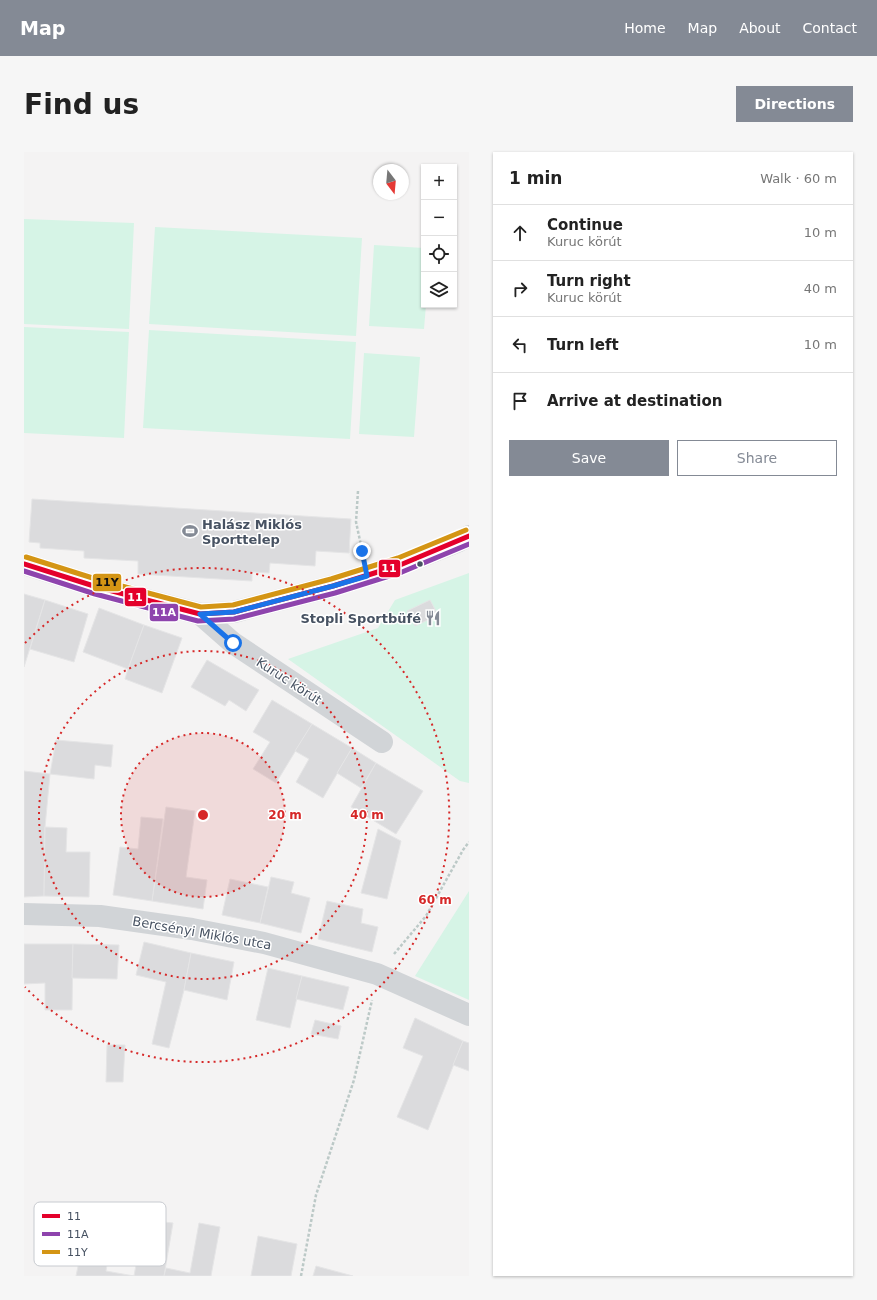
<!DOCTYPE html>
<html lang="en">
<head>
<meta charset="utf-8">
<style>
  :root { --surface:#fff; --page:#f6f6f6; --text:#222; --muted:#767676; --line:#e0e0e0; --accent:#848a95 }
  body { margin:0; font-family:"DejaVu Sans",sans-serif; background:var(--page); color:var(--text) }
  .controls { position:absolute; right:12px; top:12px; display:grid; overflow:hidden; border-radius:0px; box-shadow:0 1px 3px #0004 }
  .controls button { width:36px; height:36px; display:grid; place-items:center; padding:0; border:0; border-bottom:1px solid var(--line); background:var(--surface); color:var(--text); font:20px sans-serif }
  .compass { position:absolute; left:349px; top:12px; width:36px; height:36px; border-radius:50%; background:var(--surface); box-shadow:0 1px 3px #0004; rotate:164deg }
  .stop { position:absolute; width:12px; height:12px; margin:-9px; border:3px solid #1a73e8; border-radius:50%; background:#fff }
  .stop.end { background:#1a73e8; border-color:#fff; box-shadow:0 1px 4px #0008 }
  .list { margin:0; padding:0; list-style:none }
  h2 { display:flex; justify-content:space-between; align-items:center; height:52px; margin:0; padding:0 16px; font-size:17px }
  h2 small { font-size:13px; font-weight:400; color:var(--muted) }
  .list li { display:grid; grid-template-columns:26px 1fr auto; gap:12px; align-items:center; box-sizing:border-box; height:56px; padding:0 16px; border-top:1px solid var(--line) }
  .list b { display:block; font-size:15px; white-space:nowrap }
  .list p { margin:0; font-size:13px; white-space:nowrap; color:var(--muted) }
  .list em { font-size:13px; font-style:normal; color:var(--muted) }
  .actions { display:flex; gap:8px; padding:12px 16px }
  .actions a { flex:1; padding:9px 0; border:1px solid var(--accent); border-radius:0px; text-align:center; font-size:14px; color:var(--accent) }
  .actions .main { background:var(--accent); color:#fff }
  .icon { flex:none; width:22px; height:22px; fill:none; stroke:currentColor; stroke-width:2; stroke-linecap:round; stroke-linejoin:round }
  .map { position:relative; flex:none; width:445px; height:1124px; overflow:hidden; border-radius:0px }
  header { display:flex; align-items:center; gap:24px; box-sizing:border-box; height:56px; padding:0 20px; background:var(--accent); color:#fff }
  header strong { font-size:19px }
  nav { display:flex; gap:22px; margin-inline-start:auto; font-size:14px }
  .intro { display:flex; align-items:center; justify-content:space-between; box-sizing:border-box; height:96px; padding:0 24px }
  h1 { margin:0; font-size:28px }
  .button { padding:10px 18px; border-radius:0px; background:var(--accent); color:#fff; font-size:14px; font-weight:700 }
  main { display:flex; gap:24px; padding:0 24px }
  aside { flex:1; background:var(--surface); border-radius:0px; box-shadow:0 1px 3px #0004 }
  .map>svg:first-child { display:block }
  .green { fill:#d6f4e6 }
  .building { fill:#dbdbdd; stroke:#e5e5e6 }
  .lines { fill:none; stroke-linecap:round; stroke-linejoin:round }
  .path { stroke:#bcc9c7; stroke-width:2.5; stroke-dasharray:3 2; stroke-linecap:butt }
  .minor { stroke:#d1d4d7; stroke-width:22 }
  .bus-1-casing { stroke:#fff; stroke-width:8 }
  .bus-2-casing { stroke:#fff; stroke-width:8 }
  .bus-3-casing { stroke:#fff; stroke-width:8 }
  .bus-1 { stroke:#e4002b; stroke-width:5 }
  .bus-2 { stroke:#8e44ad; stroke-width:5 }
  .bus-3 { stroke:#d49514; stroke-width:5 }
  .route { stroke:#1a73e8; stroke-width:5 }
  .ring { fill:none; stroke:#d62828; stroke-width:2; stroke-dasharray:2 4 }
  .bus-dot { fill:#475262; stroke:#fff; stroke-width:1.5 }
  .labels { text-anchor:middle; dominant-baseline:central; stroke-width:3; stroke-linejoin:round; paint-order:stroke }
  .poi-label { font-size:13px; font-weight:bold; fill:#475262; stroke:#fff; text-anchor:start }
  .street-label { font-size:13px; fill:#475262; stroke:#fff }
  .key { fill:#fff; stroke:#c8cbd0; stroke-width:1 }
  .key-label { font-size:11px; fill:#475262 }
  .centre { fill:#d62828; stroke:#fff; stroke-width:2 }
  .ring-label { font-size:12px; text-anchor:middle; font-weight:bold; fill:#d62828; stroke:#fff; stroke-width:3; stroke-linejoin:round; paint-order:stroke }
  .line-badge { stroke:#fff; stroke-width:1.5 }
  .badge-label { font-size:11px; text-anchor:middle; font-weight:bold; fill:#fff }
  .pale-badge-label { font-size:11px; text-anchor:middle; font-weight:bold; fill:#111 }
</style>
</head>
<body>
<header>
<strong>Map</strong>
<nav><a>Home</a><a>Map</a><a>About</a><a>Contact</a></nav>
</header>
<div class="intro"><h1>Find us</h1><a class="button">Directions</a></div>
<main>
<div class="map">
<svg width="445" height="1124" viewBox="0 0 445 1124">
  <rect width="100%" height="100%" fill="#f4f3f3"/>
  <g class="green">
    <polygon points="0,67 110,71 105,177 0,172"/>
    <polygon points="131,75 338,86 332,184 125,172"/>
    <polygon points="350,93 400,96 400,153 402,153 400,177 345,174"/>
    <polygon points="0,175 105,180 100,286 0,281"/>
    <polygon points="125,178 332,190 326,287 119,276"/>
    <polygon points="340,201 396,205 390,285 335,282"/>
    <polygon points="445,421 445,631 436,629 264,507 354,476 371,448"/>
    <polygon points="445,739 445,848 391,824"/>
  </g>
  <g class="building">
    <polygon points="8,347 327,367 325,401 292,399 291,414 246,411 245,421 228,420 228,429 114,422 114,409 60,406 60,399 16,396 16,391 5,390"/>
    <polygon points="0,442 21,448 0,515"/>
    <polygon points="21,448 64,462 50,510 6,497"/>
    <polygon points="406,448 414,463 391,474 383,459"/>
    <polygon points="75,456 120,473 104,517 59,500"/>
    <polygon points="120,473 158,486 138,541 101,527 104,517"/>
    <polygon points="183,508 235,538 222,559 205,548 201,554 167,535"/>
    <polygon points="248,548 288,572 252,631 229,617 246,590 229,580"/>
    <polygon points="288,572 328,596 299,646 272,630 285,607 271,599"/>
    <polygon points="32,588 89,593 87,615 71,613 70,627 26,622"/>
    <polygon points="328,596 352,611 337,636 313,621"/>
    <polygon points="352,611 399,639 372,682 327,655"/>
    <polygon points="0,619 26,622 21,675 20,744 0,745"/>
    <polygon points="142,655 171,659 162,725 183,728 179,757 128,749"/>
    <polygon points="117,665 139,667 128,749 89,743 96,695 114,697"/>
    <polygon points="21,675 43,676 42,700 66,700 65,745 20,744"/>
    <polygon points="354,677 377,689 363,747 337,741"/>
    <polygon points="247,725 270,730 267,741 286,746 277,781 236,771"/>
    <polygon points="206,727 244,735 236,771 198,763"/>
    <polygon points="303,749 339,757 337,771 354,775 348,800 294,787"/>
    <polygon points="120,790 167,801 160,838 145,896 128,892 142,830 112,823"/>
    <polygon points="0,792 49,792 48,858 21,858 21,831 0,832"/>
    <polygon points="49,792 95,793 93,827 48,826"/>
    <polygon points="167,801 210,810 203,848 160,838"/>
    <polygon points="244,816 278,824 266,876 232,868"/>
    <polygon points="278,824 325,835 319,858 272,847"/>
    <polygon points="391,866 439,889 404,978 373,965 399,904 379,896"/>
    <polygon points="291,868 317,874 314,887 287,882"/>
    <polygon points="439,889 445,891 445,919 429,913"/>
    <polygon points="83,893 101,893 99,930 82,930"/>
    <polygon points="120,1068 149,1071 140,1124 110,1124"/>
    <polygon points="175,1071 196,1075 187,1124 140,1124 142,1116 166,1121"/>
    <polygon points="61,1080 87,1085 82,1119 110,1124 52,1124"/>
    <polygon points="234,1084 273,1092 267,1124 227,1124"/>
    <polygon points="292,1114 329,1124 289,1124"/>
  </g>
  <g class="lines">
    <g class="path">
      <polyline points="334,339 332,370 338,398"/>
      <polyline points="370,802 402,764 439,698 445,690"/>
      <polyline points="277,1124 292,1043 330,928 348,848"/>
    </g>
    <g class="minor">
      <polyline points="0,412 73,435 176,462 210,460 309,434 376,413 435,389 445,384"/>
      <polyline points="176,462 209,491 358,590"/>
      <polyline points="0,762 76,764 168,777 240,791 353,822 445,863"/>
    </g>
    <defs>
      <polyline id="bus-1" points="0,412 73,435 176,462 210,460 309,434 376,413 445,384"/>
      <polyline id="bus-2" points="0,419 71,442 174,469 210,467 311,441 378,420 445,392"/>
      <polyline id="bus-3" points="2,405 75,428 177,455 209,453 307,427 374,406 442,378"/>
    </defs>
    <use href="#bus-1" class="bus-1-casing"/>
    <use href="#bus-2" class="bus-2-casing"/>
    <use href="#bus-3" class="bus-3-casing"/>
    <use href="#bus-1" class="bus-1"/>
    <use href="#bus-2" class="bus-2"/>
    <use href="#bus-3" class="bus-3"/>
  </g>
  <g class="lines">
    <polyline class="route" points="209,491 176,462 210,460 309,434 343,424 338,399"/>
  </g>
  <circle cx="179" cy="663" r="82" fill="#d62828" fill-opacity=".12"/>
  <g class="ring">
    <circle cx="179" cy="663" r="82"/>
    <circle cx="179" cy="663" r="164"/>
    <path d="M1 491A247 247 0 1 1 1 835"/>
  </g>
  <defs>
    <symbol id="stadium-bare" viewBox="-9 -9 18 18"><path d="M0-5a6.5 5 0 1 0 0 10a6.5 5 0 1 0 0-10ZM-3.5-1.8h7v3.6h-7Z" fill="#848a95" stroke="#fff" stroke-width="2.5" paint-order="stroke"/></symbol>
    <symbol id="restaurant-bare" viewBox="-9 -9 18 18"><path d="M-5-6h1v4h1v-4h1v4h1v-4h1v5L-1.5 .5V6h-2V.5L-5-1ZM5-6V6H3V1.5H1.5Q1.5-4 5-6Z" fill="#848a95" stroke="#fff" stroke-width="2.5" paint-order="stroke"/></symbol>
  </defs>
  <g fill-rule="evenodd">
    <use href="#stadium-bare" x="155" y="368" width="22" height="22"/>
    <use href="#restaurant-bare" x="398" y="455" width="22" height="22"/>
  </g>
  <circle class="bus-dot" cx="396" cy="412" r="3.5"/>
  <g class="labels">
    <g class="poi-label">
      <text x="178" y="372">Halász Miklós<tspan x="178" dy="15">Sporttelep</tspan></text>
      <text x="397" y="466" text-anchor="end">Stopli Sportbüfé</text>
    </g>
    <g class="street-label">
      <text transform="translate(265 529) rotate(33)">Kuruc körút</text>
      <text transform="translate(178 781) rotate(10)">Bercsényi Miklós utca</text>
    </g>
  </g>
  <rect x="10" y="1050" width="132" height="64" rx="6" class="key"/>
  <rect x="18" y="1062" width="18" height="4" fill="#e4002b"/>
  <rect x="18" y="1080" width="18" height="4" fill="#8e44ad"/>
  <rect x="18" y="1098" width="18" height="4" fill="#d49514"/>
  <g class="key-label">
    <text x="43" y="1068">11</text>
    <text x="43" y="1086">11A</text>
    <text x="43" y="1104">11Y</text>
  </g>
  <circle cx="179" cy="663" r="6" class="centre"/>
  <g class="ring-label">
    <text x="261" y="667">20 m</text>
    <text x="343" y="667">40 m</text>
    <text x="411" y="752">60 m</text>
  </g>
  <g class="line-badge">
    <rect x="354" y="407" width="23" height="19" rx="4" fill="#e4002b"/>
    <rect x="68" y="421" width="30" height="19" rx="4" fill="#d49514"/>
    <rect x="100" y="435" width="23" height="20" rx="4" fill="#e4002b"/>
    <rect x="125" y="451" width="30" height="19" rx="4" fill="#8e44ad"/>
  </g>
  <g class="badge-label">
    <text x="365" y="420">11</text>
    <text x="111" y="449">11</text>
    <text x="140" y="464">11A</text>
  </g>
  <g class="pale-badge-label">
    <text x="83" y="434">11Y</text>
  </g>
</svg>
<div class="controls">
<button>+</button>
<button>−</button>
<button><svg class="icon" aria-label="locate" viewBox="0 0 24 24"><circle cx="12" cy="12" r="6"/><path d="M12 2v4M12 18v4M2 12h4M18 12h4"/></svg></button>
<button><svg class="icon" aria-label="layers" viewBox="0 0 24 24"><path d="M12 4l9 5-9 5-9-5zM3 14l9 5 9-5"/></svg></button>
</div>
<svg class="compass" viewBox="-18 -18 36 36"><path d="M0-13l5 13h-10z" fill="#e53935"/><path d="M0 13l5-13h-10z" fill="#767676"/></svg>
<div class="stop" style="left:209px;top:491px"></div>
<div class="stop end" style="left:338px;top:399px"></div>
</div>
<aside>
<h2>1 min<small>Walk · 60 m</small></h2>
<ul class="list">
<li><svg class="icon" aria-label="ahead" viewBox="0 0 24 24"><path d="M12 20V5M6 11l6-6 6 6"/></svg><div><b>Continue</b><p>Kuruc körút</p></div><em>10 m</em></li>
<li><svg class="icon" aria-label="right" viewBox="0 0 24 24"><path d="M7 20v-9h11M14 6l5 5-5 5"/></svg><div><b>Turn right</b><p>Kuruc körút</p></div><em>40 m</em></li>
<li><svg class="icon" aria-label="left" viewBox="0 0 24 24"><path d="M17 20v-9H6M10 6l-5 5 5 5"/></svg><div><b>Turn left</b></div><em>10 m</em></li>
<li><svg class="icon" aria-label="arrive" viewBox="0 0 24 24"><path d="M6 21V4h12l-3 4 3 4H6"/></svg><div><b>Arrive at destination</b></div></li>
</ul>
<div class="actions"><a class="main">Save</a><a>Share</a></div>
</aside>
</main>
</body>
</html>
